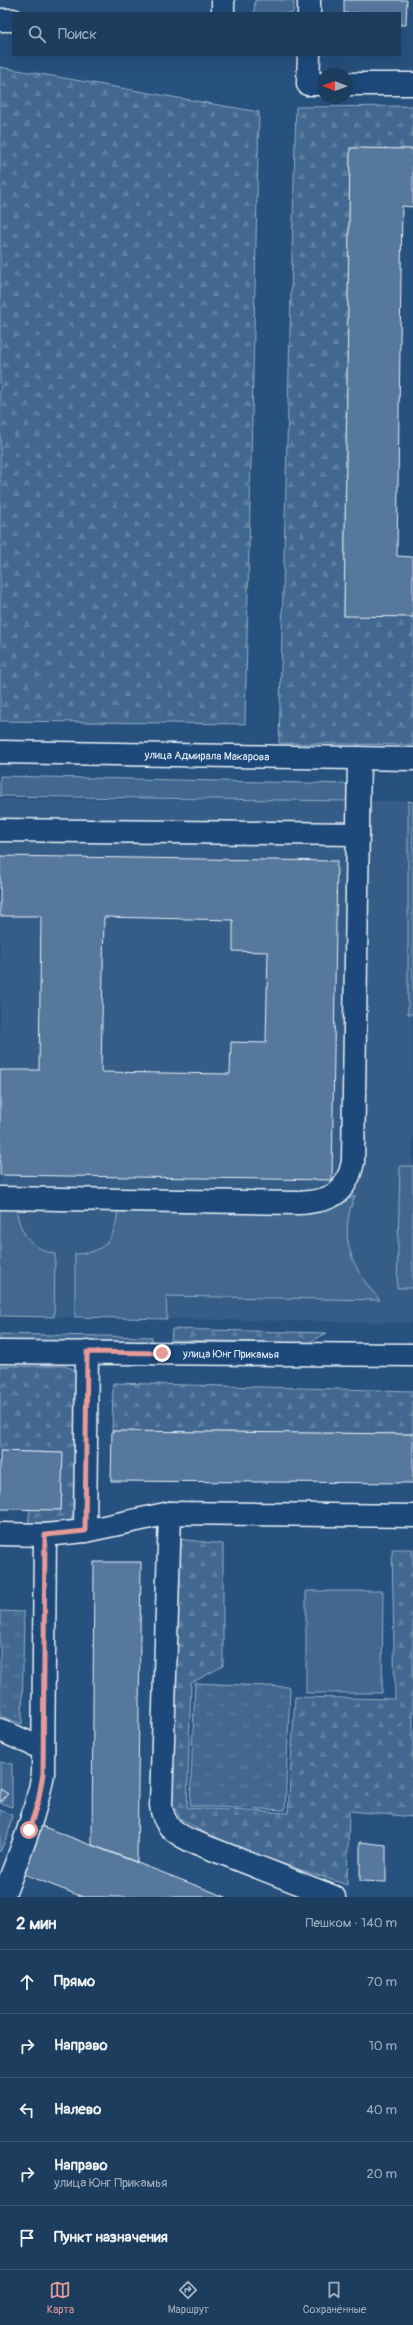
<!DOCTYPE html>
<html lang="ru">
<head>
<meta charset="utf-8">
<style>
  :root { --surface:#1d3d5f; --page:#2a4868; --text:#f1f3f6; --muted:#a0aebd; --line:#3b5674; --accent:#e69b98 }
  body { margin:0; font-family:Pangolin,sans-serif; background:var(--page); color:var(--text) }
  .compass { position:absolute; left:317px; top:68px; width:36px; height:36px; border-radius:50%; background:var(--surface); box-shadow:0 4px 16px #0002; rotate:271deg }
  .stop { position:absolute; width:12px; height:12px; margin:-9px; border:3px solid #e69b98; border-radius:50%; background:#fff }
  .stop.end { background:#e69b98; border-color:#fff; box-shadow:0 1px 4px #0008 }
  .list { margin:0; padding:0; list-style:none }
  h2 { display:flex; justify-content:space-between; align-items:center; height:52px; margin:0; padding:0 16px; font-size:17px }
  h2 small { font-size:13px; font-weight:400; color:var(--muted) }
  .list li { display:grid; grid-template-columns:26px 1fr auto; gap:12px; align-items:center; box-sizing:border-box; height:64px; padding:0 16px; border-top:1px solid var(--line) }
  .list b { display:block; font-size:15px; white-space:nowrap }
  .list p { margin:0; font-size:13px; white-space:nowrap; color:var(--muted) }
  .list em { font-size:13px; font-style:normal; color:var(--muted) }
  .icon { flex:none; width:22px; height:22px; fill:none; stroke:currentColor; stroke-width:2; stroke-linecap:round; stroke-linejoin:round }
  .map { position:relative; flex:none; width:413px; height:1897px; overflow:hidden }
  .search { position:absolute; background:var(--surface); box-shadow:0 4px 16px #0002; left:12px; right:12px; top:12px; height:44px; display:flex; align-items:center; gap:10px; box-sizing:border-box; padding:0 14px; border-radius:0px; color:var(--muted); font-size:15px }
  .sheet { height:372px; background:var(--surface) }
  nav { display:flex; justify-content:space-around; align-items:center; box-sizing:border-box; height:56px; border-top:1px solid var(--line); background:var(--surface); font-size:11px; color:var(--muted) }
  nav a { display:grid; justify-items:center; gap:2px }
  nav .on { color:var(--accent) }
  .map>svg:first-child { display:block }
  .built { fill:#355d88 }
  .grass { fill:#436891; stroke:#96acc4 }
  .forest { fill:url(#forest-firs); stroke:#96acc4 }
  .park { fill:url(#park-tufts); stroke:#96acc4 }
  .building { fill:#57789d; stroke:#e8f1f8; fill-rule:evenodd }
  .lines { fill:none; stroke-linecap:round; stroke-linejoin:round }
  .minor-casing { stroke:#e8f1f8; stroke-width:25 }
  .minor { stroke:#1f4a7a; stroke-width:22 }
  .route { stroke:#e69b98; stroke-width:5 }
  .labels { text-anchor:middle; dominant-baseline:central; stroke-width:3.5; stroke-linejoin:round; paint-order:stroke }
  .street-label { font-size:11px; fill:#e8f1f8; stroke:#1f4a7a }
</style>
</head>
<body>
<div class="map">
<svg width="413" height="1897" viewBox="0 0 413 1897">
  <defs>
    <pattern id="forest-firs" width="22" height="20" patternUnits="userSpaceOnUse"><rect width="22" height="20" fill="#436891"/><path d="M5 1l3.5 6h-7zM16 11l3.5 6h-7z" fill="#5e7ea1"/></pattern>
    <pattern id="park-tufts" width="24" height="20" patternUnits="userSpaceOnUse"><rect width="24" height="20" fill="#436891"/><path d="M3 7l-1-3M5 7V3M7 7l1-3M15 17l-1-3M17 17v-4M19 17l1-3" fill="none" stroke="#5e7ea1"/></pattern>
  </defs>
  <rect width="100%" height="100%" fill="#27517f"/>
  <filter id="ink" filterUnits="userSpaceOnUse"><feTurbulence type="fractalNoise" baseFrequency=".025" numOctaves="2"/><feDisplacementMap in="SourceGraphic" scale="8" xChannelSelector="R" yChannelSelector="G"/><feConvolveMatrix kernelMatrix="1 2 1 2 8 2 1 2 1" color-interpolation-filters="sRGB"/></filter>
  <g filter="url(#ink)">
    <polygon class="built" points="0,799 408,801 408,1014 413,1014 413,1323 0,1316"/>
    <g class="grass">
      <polygon points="255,0 294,0 293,13 254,13"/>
      <polygon points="0,776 350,784 350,801 0,796"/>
      <polygon points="408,801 413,802 413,1014 408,1014"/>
      <polygon points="400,1166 413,1166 413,1288 397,1288"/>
      <path d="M355 1196C337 1236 352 1270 380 1300L166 1296 167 1319 75 1317V1254C107 1254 117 1235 118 1205L316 1209 344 1201Z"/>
      <path d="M0 1205H16C18 1230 29 1248 55 1254L54 1317 0 1316Z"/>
      <polygon points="0,1334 152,1337 152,1347 0,1345"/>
      <polygon points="306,1591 383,1591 382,1693 306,1693"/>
      <polygon points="0,1762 12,1764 12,1807 0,1803 8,1794 0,1789"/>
      <polygon points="0,1810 12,1815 8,1835 0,1852"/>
    </g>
    <g class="forest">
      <polygon points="0,67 259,112 245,724 0,721"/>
      <polygon points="413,106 413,149 350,148 344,615 413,617 413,745 279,743 296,107"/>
      <polygon points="172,1329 327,1333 308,1343 171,1340"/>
      <polygon points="0,1366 65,1366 73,1369 76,1373 75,1511 69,1523 28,1526 30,1509 61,1510 62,1453 0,1451"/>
      <polygon points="113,1383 413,1391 413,1434 112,1431"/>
      <polygon points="178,1539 223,1544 223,1666 191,1683 187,1808 288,1813 295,1697 395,1699 392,1549 413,1549 413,1817 349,1811 347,1885 224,1844 181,1819 170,1800"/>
    </g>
    <g class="park">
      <polygon points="0,1611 24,1612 22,1724 0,1716"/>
      <polygon points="195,1683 290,1687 285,1810 190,1806"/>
    </g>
    <g class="building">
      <polygon points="344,0 407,0 406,25 400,25 400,13 344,13"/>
      <polygon points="350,148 413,149 413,207 402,206 397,556 413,557 413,617 344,616"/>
      <path d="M0 856 337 861 332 1180 0 1175V1070H39L41 916H0ZM104 917 233 920V951L268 952 266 1043 231 1042 230 1074 101 1072Z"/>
      <polygon points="112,1431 413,1434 413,1483 111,1481"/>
      <polygon points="0,1451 63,1453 61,1510 0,1509"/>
      <polygon points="94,1562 141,1562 137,1862 92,1845"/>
      <polygon points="0,1789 8,1794 0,1802"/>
      <polygon points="39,1825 226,1897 83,1897 21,1873"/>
      <polygon points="360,1842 386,1845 386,1882 360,1881"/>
    </g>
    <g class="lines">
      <defs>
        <g id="minor">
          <polyline points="223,13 223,0"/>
          <polyline points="309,13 309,0"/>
          <polyline points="0,20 13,20"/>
          <polyline points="309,55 308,84 323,84"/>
          <polyline points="347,84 413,84"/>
          <path id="s1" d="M0 752 413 759"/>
          <polyline points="0,830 358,834"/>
          <path d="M0 1198 299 1203C330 1201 346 1195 353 1162L359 758"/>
          <path id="s2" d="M0 1352 413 1355"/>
          <path d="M170 1513 161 1805C163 1824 173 1832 189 1840L334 1897"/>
          <polyline points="85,1531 87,1352"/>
          <polyline points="0,1534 45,1535 85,1531 170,1513 413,1516"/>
          <polyline points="0,1730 43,1749"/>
          <path d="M3 1897C19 1856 35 1817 43 1774L45 1535"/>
        </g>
      </defs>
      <use href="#minor" class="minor-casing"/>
      <use href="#minor" class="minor"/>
    </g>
  </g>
  <g class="lines" filter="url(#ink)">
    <polyline class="route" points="29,1830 38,1802 43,1774 45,1535 85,1531 87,1352 162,1353"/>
  </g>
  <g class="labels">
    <g class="street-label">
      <text stroke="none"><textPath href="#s1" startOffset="207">улица Адмирала Макарова</textPath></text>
      <text stroke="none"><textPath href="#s2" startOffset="231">улица Юнг Прикамья</textPath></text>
    </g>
  </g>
</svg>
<svg class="compass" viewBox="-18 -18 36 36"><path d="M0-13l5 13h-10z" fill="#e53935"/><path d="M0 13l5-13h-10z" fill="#a0aebd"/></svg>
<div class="stop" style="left:29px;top:1830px"></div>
<div class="stop end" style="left:162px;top:1353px"></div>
<div class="search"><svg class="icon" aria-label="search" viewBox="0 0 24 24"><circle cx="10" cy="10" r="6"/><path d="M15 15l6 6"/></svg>Поиск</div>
</div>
<section class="sheet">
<h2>2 мин<small>Пешком · 140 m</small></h2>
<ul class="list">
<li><svg class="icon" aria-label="ahead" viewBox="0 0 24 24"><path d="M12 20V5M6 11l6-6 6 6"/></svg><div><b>Прямо</b></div><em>70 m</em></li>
<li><svg class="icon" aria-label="right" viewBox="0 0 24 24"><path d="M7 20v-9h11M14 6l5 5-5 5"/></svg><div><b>Направо</b></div><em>10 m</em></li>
<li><svg class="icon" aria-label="left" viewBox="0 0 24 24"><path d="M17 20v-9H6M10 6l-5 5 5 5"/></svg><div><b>Налево</b></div><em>40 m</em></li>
<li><svg class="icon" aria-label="right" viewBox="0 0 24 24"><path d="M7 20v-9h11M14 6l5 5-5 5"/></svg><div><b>Направо</b><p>улица Юнг Прикамья</p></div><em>20 m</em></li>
<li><svg class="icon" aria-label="arrive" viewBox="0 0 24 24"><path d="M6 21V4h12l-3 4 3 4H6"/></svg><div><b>Пункт назначения</b></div></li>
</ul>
</section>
<nav>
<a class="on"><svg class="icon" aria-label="map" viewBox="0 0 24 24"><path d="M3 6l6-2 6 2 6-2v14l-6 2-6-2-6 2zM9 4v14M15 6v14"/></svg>Карта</a>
<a><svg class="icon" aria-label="directions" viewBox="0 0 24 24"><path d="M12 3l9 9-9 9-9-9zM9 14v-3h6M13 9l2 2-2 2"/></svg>Маршрут</a>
<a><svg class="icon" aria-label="saved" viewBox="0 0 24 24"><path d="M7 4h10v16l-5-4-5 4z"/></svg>Сохранённые</a>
</nav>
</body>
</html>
